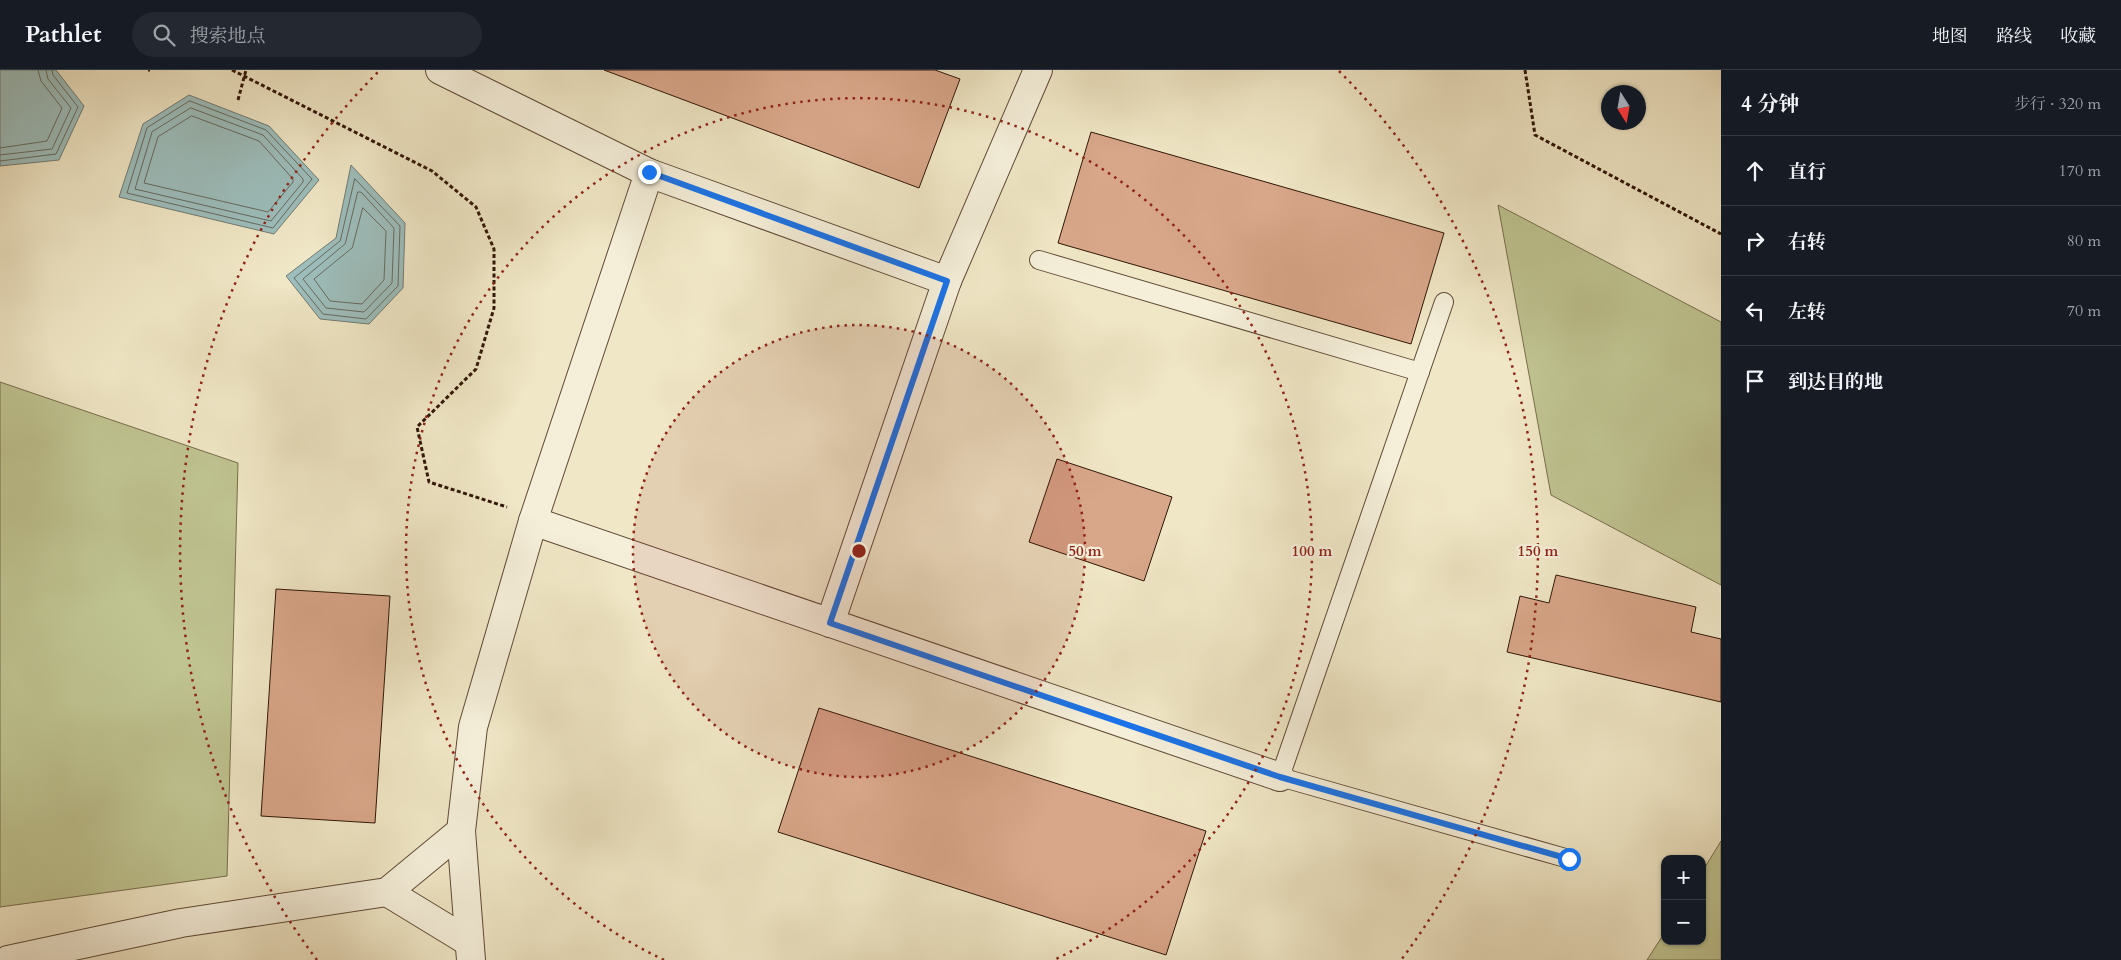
<!DOCTYPE html>
<html lang="zh">
<head>
<meta charset="utf-8">
<style>
  :root { --surface:#171b24; --page:#242831; --text:#f1f3f6; --muted:#9ea1a6; --line:#363941 }
  body { margin:0; font-family:Cardo,"Noto Serif SC",serif; background:var(--page); color:var(--text) }
  .controls { position:absolute; right:15px; bottom:15px; display:grid; overflow:hidden; border-radius:10px; box-shadow:0 1px 4px #0004 }
  .controls button { width:45px; height:45px; display:grid; place-items:center; padding:0; border:0; border-bottom:1px solid var(--line); background:var(--surface); color:var(--text); font:25px sans-serif }
  .compass { position:absolute; left:1601px; top:15px; width:45px; height:45px; border-radius:50%; background:var(--surface); box-shadow:0 1px 4px #0004; rotate:169deg }
  .stop { position:absolute; width:15px; height:15px; margin:-11px; border:4px solid #1a73e8; border-radius:50%; background:#fff }
  .stop.end { background:#1a73e8; border-color:#fff; box-shadow:0 1px 5px #0008 }
  .list { margin:0; padding:0; list-style:none }
  h2 { display:flex; justify-content:space-between; align-items:center; height:65px; margin:0; padding:0 20px; font-size:21px }
  h2 small { font-size:16px; font-weight:400; color:var(--muted) }
  .list li { display:grid; grid-template-columns:32px 1fr auto; gap:15px; align-items:center; box-sizing:border-box; height:70px; padding:0 20px; border-top:1px solid var(--line) }
  .list b { display:block; font-size:19px; white-space:nowrap }
  .list em { font-size:16px; font-style:normal; color:var(--muted) }
  .icon { flex:none; width:28px; height:28px; fill:none; stroke:currentColor; stroke-width:2; stroke-linecap:round; stroke-linejoin:round }
  .map { position:relative; flex:none; width:1721px; height:890px; overflow:hidden }
  header { display:flex; align-items:center; gap:30px; box-sizing:border-box; height:70px; padding:0 25px; background:var(--surface); border-bottom:1px solid var(--line) }
  header strong { font-size:24px }
  nav { display:flex; gap:28px; margin-inline-start:auto; font-size:18px }
  .search { width:350px; height:45px; background:var(--page); display:flex; align-items:center; gap:12px; box-sizing:border-box; padding:0 18px; border-radius:28px; color:var(--muted); font-size:19px }
  main { display:flex }
  aside { flex:1; background:var(--surface) }
  .map>svg:first-child { display:block }
  .green { fill:#bfc491; stroke:#786d4c }
  .water { fill:#9dbebc; stroke:#717b73 }
  .lines { fill:none; stroke-linecap:round; stroke-linejoin:round }
  .shore { stroke:#666a61; stroke-width:1 }
  .building { fill:#d8a689; stroke:#301606 }
  .lane-casing { stroke:#604a36; stroke-width:20 }
  .street-casing { stroke:#604a36; stroke-width:30 }
  .path { stroke:#301606; stroke-width:3; stroke-dasharray:4 2.5; stroke-linecap:butt }
  .lane { stroke:#f5efda; stroke-width:18 }
  .street { stroke:#f5efda; stroke-width:28 }
  .path-bridge { stroke:#301606; stroke-width:3; stroke-dasharray:4 2.5; stroke-linecap:butt }
  .route { stroke:#1a73e8; stroke-width:6 }
  .ring { fill:none; stroke:#8f2418; stroke-width:2.5; stroke-dasharray:2.5 5 }
  .centre { fill:#8f2418; stroke:#f5efda; stroke-width:2.5 }
  .ring-label { font-size:15px; text-anchor:middle; font-weight:bold; fill:#8f2418; stroke:#f5efda; stroke-width:4.5; stroke-linejoin:round; paint-order:stroke }
</style>
</head>
<body>
<header>
<strong>Pathlet</strong>
<div class="search"><svg class="icon" aria-label="search" viewBox="0 0 24 24"><circle cx="10" cy="10" r="6"/><path d="M15 15l6 6"/></svg>搜索地点</div>
<nav><a>地图</a><a>路线</a><a>收藏</a></nav>
</header>
<main>
<div class="map">
<svg width="1721" height="890" viewBox="0 0 1721 890">
  <rect width="100%" height="100%" fill="#f0e7c6"/>
  <filter id="stains"><feTurbulence type="fractalNoise" baseFrequency=".004" numOctaves="4"/><feColorMatrix values="0 0 0 0 .2 0 0 0 0 .09 0 0 0 0 .02 0 0 0 .5 -.17"/></filter>
  <radialGradient id="worn" r=".72"><stop offset=".6" stop-color="#630" stop-opacity="0"/><stop offset="1" stop-color="#630" stop-opacity=".3"/></radialGradient>
  <g class="green">
    <polygon points="1498,135 1721,252 1721,515 1551,425"/>
    <polygon points="0,312 238,393 227,806 0,837"/>
    <polygon points="1721,771 1721,890 1647,890 1665,862 1665,871 1702,871 1702,802"/>
  </g>
  <g class="water">
    <polygon points="0,0 56,0 84,36 59,90 0,96"/>
    <polygon points="189,25 269,56 319,110 274,164 119,127 143,54"/>
    <polygon points="351,95 405,153 403,218 369,254 320,249 286,206 336,168"/>
  </g>
  <g class="lines">
    <g class="shore">
      <polygon points="190,31 266,60 312,109 273,158 127,123 147,58"/>
      <polygon points="191,38 263,65 303,109 303,112 271,151 135,119 152,62"/>
      <polygon points="192,46 259,71 293,109 293,112 268,142 144,113 158,67"/>
      <polyline points="0,78 47,71 62,38 41,11 38,0"/>
      <polyline points="0,85 52,79 71,38 48,9 46,0"/>
      <polyline points="0,91 56,84 78,37 53,5 52,0"/>
      <polygon points="355,109 400,156 398,216 366,249 323,244 294,208 340,171"/>
      <polygon points="358,122 361,122 394,158 392,213 364,242 326,238 303,209 345,174"/>
      <polygon points="363,138 386,161 384,210 362,234 330,231 314,209 352,178"/>
    </g>
  </g>
  <g class="building">
    <polygon points="604,0 935,0 960,9 919,118"/>
    <polygon points="1091,62 1444,163 1411,274 1058,173"/>
    <polygon points="1057,389 1172,427 1144,511 1029,472"/>
    <polygon points="1556,505 1696,537 1691,562 1721,569 1721,632 1507,582 1520,526 1549,533"/>
    <polygon points="276,519 390,526 375,753 261,746"/>
    <polygon points="819,638 1206,761 1166,885 778,762"/>
  </g>
  <g class="lines">
    <defs>
      <g id="lane">
        <polyline points="1039,190 1420,302"/>
        <polyline points="1444,232 1280,707 1569,789"/>
      </g>
      <g id="street">
        <polyline points="440,0 649,103 947,211"/>
        <polyline points="533,451 1280,707"/>
        <polyline points="830,553 947,211 1038,0"/>
        <polyline points="387,822 469,872"/>
        <polyline points="8,890 181,853 387,822 461,761"/>
        <polyline points="471,890 461,761 473,657 533,451 649,103"/>
      </g>
    </defs>
    <use href="#lane" class="lane-casing"/>
    <use href="#street" class="street-casing"/>
    <g class="path">
      <polyline points="148,0 150,0"/>
      <polyline points="232,0 432,101 476,137 494,179 494,238 476,299 417,357 429,412 507,437"/>
      <polyline points="1525,0 1535,65 1721,164"/>
    </g>
    <use href="#lane" class="lane"/>
    <use href="#street" class="street"/>
    <polyline class="path-bridge" points="238,30 246,0"/>
  </g>
  <g class="lines">
    <polyline class="route" points="649,102 947,211 830,553 1280,707 1569,789"/>
  </g>
  <circle cx="859" cy="481" r="226" fill="#8f2418" fill-opacity=".12"/>
  <g class="ring">
    <circle cx="859" cy="481" r="226"/>
    <path d="M664 890A453 453 0 1 1 1054 890"/>
    <path d="M317 890A679 679 0 0 1 379 1M1339 1A679 679 0 0 1 1401 890"/>
  </g>
  <circle cx="859" cy="481" r="8" class="centre"/>
  <g class="ring-label">
    <text x="1085" y="486">50 m</text>
    <text x="1312" y="486">100 m</text>
    <text x="1538" y="486">150 m</text>
  </g>
  <rect width="100%" height="100%" filter="url(#stains)"/>
  <rect width="100%" height="100%" fill="url(#worn)"/>
</svg>
<div class="controls">
<button>+</button>
<button>−</button>
</div>
<svg class="compass" viewBox="-18 -18 36 36"><path d="M0-13l5 13h-10z" fill="#e53935"/><path d="M0 13l5-13h-10z" fill="#9ea1a6"/></svg>
<div class="stop" style="left:1569px;top:789px"></div>
<div class="stop end" style="left:649px;top:102px"></div>
</div>
<aside>
<h2>4 分钟<small>步行 · 320 m</small></h2>
<ul class="list">
<li><svg class="icon" aria-label="ahead" viewBox="0 0 24 24"><path d="M12 20V5M6 11l6-6 6 6"/></svg><div><b>直行</b></div><em>170 m</em></li>
<li><svg class="icon" aria-label="right" viewBox="0 0 24 24"><path d="M7 20v-9h11M14 6l5 5-5 5"/></svg><div><b>右转</b></div><em>80 m</em></li>
<li><svg class="icon" aria-label="left" viewBox="0 0 24 24"><path d="M17 20v-9H6M10 6l-5 5 5 5"/></svg><div><b>左转</b></div><em>70 m</em></li>
<li><svg class="icon" aria-label="arrive" viewBox="0 0 24 24"><path d="M6 21V4h12l-3 4 3 4H6"/></svg><div><b>到达目的地</b></div></li>
</ul>
</aside>
</main>
</body>
</html>
